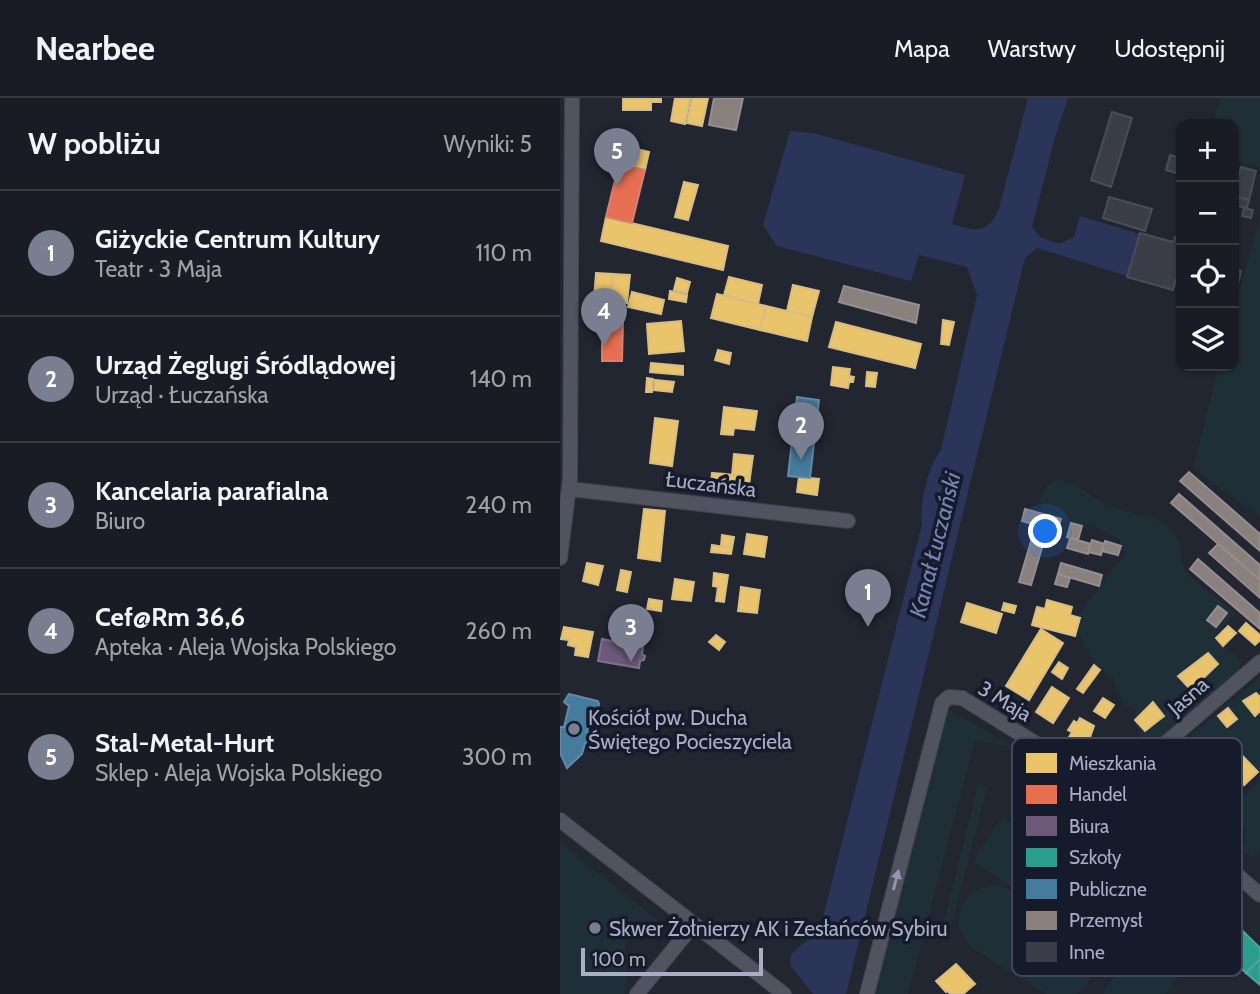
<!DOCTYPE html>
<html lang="pl">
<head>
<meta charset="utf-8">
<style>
  :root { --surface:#1a1c25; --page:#23252d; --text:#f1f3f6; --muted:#9fa1a7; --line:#383a42; --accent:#7a7e91 }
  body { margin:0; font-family:Cabin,sans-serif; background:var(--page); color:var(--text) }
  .controls { position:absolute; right:21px; top:21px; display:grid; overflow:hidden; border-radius:14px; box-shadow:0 2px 5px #0004 }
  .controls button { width:63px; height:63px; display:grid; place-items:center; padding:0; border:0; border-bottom:2px solid var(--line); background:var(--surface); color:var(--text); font:35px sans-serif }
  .scale { position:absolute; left:21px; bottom:18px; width:182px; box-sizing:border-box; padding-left:7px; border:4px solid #a9aec5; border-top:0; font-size:19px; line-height:24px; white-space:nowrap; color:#a9aec5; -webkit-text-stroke:5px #161b2b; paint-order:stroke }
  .you { position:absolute; left:486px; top:434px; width:24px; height:24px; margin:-18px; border:5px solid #fff; border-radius:50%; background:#1a73e8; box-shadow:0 0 0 10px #1a73e833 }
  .badge { display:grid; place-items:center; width:46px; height:46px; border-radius:50%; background:var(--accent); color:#fff; font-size:23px; font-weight:700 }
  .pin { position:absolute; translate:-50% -58px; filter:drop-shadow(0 2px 4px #0008) }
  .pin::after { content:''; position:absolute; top:37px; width:24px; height:21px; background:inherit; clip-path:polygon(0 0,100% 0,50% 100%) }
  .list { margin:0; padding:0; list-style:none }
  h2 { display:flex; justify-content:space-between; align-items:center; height:91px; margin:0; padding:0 28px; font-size:30px }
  h2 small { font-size:23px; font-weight:400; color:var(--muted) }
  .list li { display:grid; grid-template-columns:46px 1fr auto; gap:21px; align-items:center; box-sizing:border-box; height:126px; padding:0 28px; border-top:2px solid var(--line) }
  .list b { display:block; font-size:26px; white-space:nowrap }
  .list p { margin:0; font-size:23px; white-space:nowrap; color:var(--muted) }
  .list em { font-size:23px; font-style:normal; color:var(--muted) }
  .icon { flex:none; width:38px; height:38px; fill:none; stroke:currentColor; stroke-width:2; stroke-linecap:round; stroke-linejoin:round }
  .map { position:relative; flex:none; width:700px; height:896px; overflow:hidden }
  header { display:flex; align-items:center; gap:42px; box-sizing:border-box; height:98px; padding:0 35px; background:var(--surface); border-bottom:2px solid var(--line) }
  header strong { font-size:33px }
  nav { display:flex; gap:38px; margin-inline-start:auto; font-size:24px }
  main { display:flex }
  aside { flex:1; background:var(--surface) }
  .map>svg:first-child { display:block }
  .green { fill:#1f2f37 }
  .water { fill:#2b355a }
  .homes { fill:#e9c46a; stroke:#d6bd85; stroke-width:2 }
  .shops { fill:#e76f51; stroke:#d48274; stroke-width:2 }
  .offices { fill:#6d597a; stroke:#7f7290; stroke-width:2 }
  .schools { fill:#2a9d8f; stroke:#50a29f; stroke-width:2 }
  .public { fill:#457b9d; stroke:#638aa9; stroke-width:2 }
  .industry { fill:#8a817c; stroke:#938e92; stroke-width:2 }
  .building { fill:#3b3e49; stroke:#494d59; stroke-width:2 }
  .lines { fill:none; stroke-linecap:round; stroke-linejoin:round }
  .minor-casing { stroke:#3e4149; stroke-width:16 }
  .minor { stroke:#515460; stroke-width:14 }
  .oneway { fill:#9398ac }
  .poi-dot { fill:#7a7e91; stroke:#161b2b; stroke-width:2.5 }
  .labels { text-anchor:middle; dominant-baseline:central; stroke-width:7; stroke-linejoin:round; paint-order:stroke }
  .street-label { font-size:21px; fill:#a9aec5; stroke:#161b2b }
  .poi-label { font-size:21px; fill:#a9aec5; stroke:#161b2b; text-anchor:start }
  .water-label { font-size:23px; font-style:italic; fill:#7685b5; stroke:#161b2b }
  .key { fill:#161b2b; stroke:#424759; stroke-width:2 }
  .key-label { font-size:19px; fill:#a9aec5 }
</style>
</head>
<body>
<header>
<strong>Nearbee</strong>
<nav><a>Mapa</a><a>Warstwy</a><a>Udostępnij</a></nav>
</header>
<main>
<aside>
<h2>W pobliżu<small>Wyniki: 5</small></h2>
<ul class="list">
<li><span class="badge">1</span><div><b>Giżyckie Centrum Kultury</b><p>Teatr · 3 Maja</p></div><em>110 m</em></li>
<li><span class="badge">2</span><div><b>Urząd Żeglugi Śródlądowej</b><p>Urząd · Łuczańska</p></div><em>140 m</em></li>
<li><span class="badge">3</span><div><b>Kancelaria parafialna</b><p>Biuro</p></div><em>240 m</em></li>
<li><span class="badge">4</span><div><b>Cef@Rm 36,6</b><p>Apteka · Aleja Wojska Polskiego</p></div><em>260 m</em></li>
<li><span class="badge">5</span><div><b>Stal-Metal-Hurt</b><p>Sklep · Aleja Wojska Polskiego</p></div><em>300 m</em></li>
</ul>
</aside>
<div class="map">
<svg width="700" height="896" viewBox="0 0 700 896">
  <rect width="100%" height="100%" fill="#222631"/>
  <g class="green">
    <polygon points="660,0 700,0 700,69 674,63 674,26 653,26"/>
    <polygon points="700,119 700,419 633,370 659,268 674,268 674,212"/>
    <path d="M497 382C523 386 529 399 549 408 573 418 600 415 616 438 623 448 619 464 626 474 633 483 665 506 676 515L653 540 679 561 680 572 594 645 583 644 576 628 575 612 564 608 553 580 536 567 516 532 517 519 554 469 565 458 559 441 530 427 514 426 485 414 479 403 487 387Z"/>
    <polygon points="700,579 700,676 673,646 656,657 640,652 632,645 632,636"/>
    <polygon points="390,612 454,649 415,642 348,896 313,896 386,614"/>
    <path d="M700 682V753L693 759 682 753C692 727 683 722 664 706L674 695 685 697Z"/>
    <polygon points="418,687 427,689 391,829 383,827"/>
    <polygon points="442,719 533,779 504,824 413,763"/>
    <path d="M0 745 105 828C95 840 76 833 65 845L67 885 65 896H0Z"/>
    <path d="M436 787 446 790 526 844C539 862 535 883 517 896H486L411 849C386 823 401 790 436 787Z"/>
    <polygon points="577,843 622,872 606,896 543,896"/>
  </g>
  <path class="water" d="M468 0H508L495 39 472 129 480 139 499 146 514 139 520 118 579 136 567 178 477 150 465 160 286 896H253L231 868 230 860C237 845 254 843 261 827L362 427C359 408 368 368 381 352L417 197 407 169 359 157 351 183 217 148 203 127 230 33 253 35 405 77 392 126C417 133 427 137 439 111Z"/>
  <g class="homes">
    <polygon points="63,0 101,0 101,4 91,4 91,12 63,12"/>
    <polygon points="115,0 130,0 125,26 111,23"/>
    <polygon points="132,0 148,0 142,28 127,25"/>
    <polygon points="60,47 89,54 85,72 56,65"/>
    <polygon points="124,84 138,87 128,122 115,119"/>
    <polygon points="46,119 168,148 163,172 41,143"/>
    <polygon points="36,175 53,176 49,202 34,201"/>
    <polygon points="53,176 70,177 67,205 49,202"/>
    <polygon points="169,179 202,187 198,206 164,197"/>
    <polygon points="117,180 130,184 127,195 114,192"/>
    <polygon points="233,187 259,193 252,219 227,213"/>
    <polygon points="110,193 127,197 126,204 109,201"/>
    <polygon points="72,194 104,202 101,216 68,209"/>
    <polygon points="157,196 206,208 200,232 151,220"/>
    <polygon points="206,208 252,219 247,243 200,232"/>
    <polygon points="383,222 394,224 389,247 381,246"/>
    <polygon points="121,223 124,253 89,256 87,226"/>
    <polygon points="276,224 361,246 355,270 269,249"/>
    <polygon points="158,252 171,255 169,266 155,262"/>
    <polygon points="91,265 123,268 123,277 90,274"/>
    <polygon points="273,269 290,271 289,278 294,279 293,284 289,284 288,290 271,287"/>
    <polygon points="307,274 317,275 315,289 306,288"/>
    <polygon points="87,280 93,281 92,294 86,294"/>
    <polygon points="95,282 114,284 112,294 94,292"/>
    <polygon points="164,309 197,313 194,332 174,330 173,337 161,336"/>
    <polygon points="95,320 118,323 112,368 90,365"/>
    <polygon points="174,356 193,358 190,379 172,377"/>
    <polygon points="152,375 165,376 163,395 150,393"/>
    <polygon points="165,376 190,379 188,398 163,395"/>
    <polygon points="239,379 259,381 257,397 237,394"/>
    <polygon points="84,411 105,413 100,463 78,460"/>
    <polygon points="187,436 207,439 204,459 184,456"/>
    <polygon points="162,437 174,439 172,450 161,448"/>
    <polygon points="152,447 172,450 171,456 151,454"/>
    <polygon points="27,465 43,468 38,487 23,483"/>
    <polygon points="61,472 71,474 67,494 57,492"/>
    <polygon points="154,475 168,477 164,504 156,503 158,489 153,488"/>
    <polygon points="115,481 134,484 131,503 112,501"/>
    <polygon points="181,489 200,492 197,515 178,513"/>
    <polygon points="89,501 102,503 101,513 87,511"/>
    <polygon points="487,502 512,509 510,517 520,520 515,538 472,527 477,509 485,511"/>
    <polygon points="407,505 442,516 436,535 401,524"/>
    <polygon points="444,505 456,508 454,515 442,512"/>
    <polygon points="686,525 700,537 700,542 695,547 679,533"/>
    <polygon points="668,528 676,535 663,548 656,540"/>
    <polygon points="4,529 33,534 28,559 15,557 16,549 8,547 9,542 1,541"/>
    <polygon points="481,531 503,545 469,602 446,588"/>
    <polygon points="156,537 165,544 159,552 149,544"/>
    <polygon points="648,555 658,566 631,592 618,578"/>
    <polygon points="499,564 508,570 502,581 492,574"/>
    <polygon points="534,567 540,572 523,595 517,591"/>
    <polygon points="492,589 509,600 493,625 476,614"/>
    <polygon points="696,595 700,599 700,613 695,618 683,603"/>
    <polygon points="543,600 554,607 545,620 534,613"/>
    <polygon points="593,604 604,618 585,633 575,622"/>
    <polygon points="668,610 677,621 667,629 658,618"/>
    <polygon points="520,620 534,628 529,642 526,640 521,649 508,641 512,634 508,632 514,623 517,625"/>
    <polygon points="672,647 698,674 684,687 658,660"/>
    <polygon points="396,866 415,886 403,896 390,896 388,893 386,894 376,883"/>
  </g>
  <g class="shops">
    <polygon points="59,66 85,72 72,125 46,119"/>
    <polygon points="42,223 63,223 62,263 42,263"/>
  </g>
  <polygon class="offices" points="58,515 70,517 66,540 70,541 72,547 83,549 82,556 85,558 84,562 80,563 79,570 38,563 42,541 52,543"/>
  <g class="schools">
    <polygon points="652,803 700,850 700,861 686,875 633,822"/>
    <polygon points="700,861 700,887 686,875"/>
  </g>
  <g class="public">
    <polygon points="237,299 259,302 250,380 228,378"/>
    <polygon points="9,596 38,603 39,606 38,612 32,613 27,634 31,635 31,644 25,645 22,656 7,670 0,655 0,629 4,629 9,608 4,604"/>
  </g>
  <g class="industry">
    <polygon points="154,0 183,0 176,32 149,27"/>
    <polygon points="284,188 359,207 356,225 279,204"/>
    <polygon points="629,374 700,436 700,453 620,383"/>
    <polygon points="619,396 700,467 700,482 611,405"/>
    <polygon points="465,411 501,421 497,433 462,423"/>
    <polygon points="511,425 522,428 518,442 507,439"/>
    <polygon points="472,440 484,443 471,487 459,484"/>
    <polygon points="510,440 531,446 528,456 507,450"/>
    <polygon points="532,442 544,446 541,457 528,454"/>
    <polygon points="545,443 561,448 558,457 542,453"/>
    <polygon points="658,446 700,482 700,500 649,455"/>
    <polygon points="638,461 700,515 700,531 630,471"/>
    <polygon points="501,465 542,477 539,488 498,476"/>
    <polygon points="498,476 510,480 507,489 495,486"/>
    <polygon points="658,508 667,515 656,529 647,522"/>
  </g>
  <g class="building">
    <polygon points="552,14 572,20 551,89 531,82"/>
    <polygon points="610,57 621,60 620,76 606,72"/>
    <polygon points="681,69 696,73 689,102 674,98"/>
    <polygon points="674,98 689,102 687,110 674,107"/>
    <polygon points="549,99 592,111 585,133 543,120"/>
    <polygon points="684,110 693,112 691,120 682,118"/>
    <polygon points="580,135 613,144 615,139 621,141 621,163 613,192 567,179"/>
    <polygon points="674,171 681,173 674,203"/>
  </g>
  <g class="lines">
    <defs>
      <g id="minor">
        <polyline points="10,391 288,423"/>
        <polyline points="0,460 10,381 12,0"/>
        <polyline points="560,698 586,662 700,564"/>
        <polyline points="0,722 224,896"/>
        <polyline points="77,896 134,826"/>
        <polyline points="307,896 382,605 389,599 402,600 613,730 667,768 700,797"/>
      </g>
    </defs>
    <use href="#minor" class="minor-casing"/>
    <use href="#minor" class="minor"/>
  </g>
  <defs><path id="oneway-solid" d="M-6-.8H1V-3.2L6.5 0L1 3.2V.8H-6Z" transform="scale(1.75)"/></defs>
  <use class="oneway" href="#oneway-solid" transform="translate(336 782) rotate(-75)"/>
  <g class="poi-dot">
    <circle cx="14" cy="631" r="7"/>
    <circle cx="35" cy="830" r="7"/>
  </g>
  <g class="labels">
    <g class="street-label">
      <text transform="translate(151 386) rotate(7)">Łuczańska</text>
      <text transform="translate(628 598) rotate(-41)">Jasna</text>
      <text transform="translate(445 603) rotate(31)">3 Maja</text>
    </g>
    <g class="poi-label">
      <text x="28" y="619">Kościół pw. Ducha<tspan x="28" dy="24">Świętego Pocieszyciela</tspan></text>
      <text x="49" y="830">Skwer Żołnierzy AK i Zesłańców Sybiru</text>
    </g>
    <g class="water-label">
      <text transform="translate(375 447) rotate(-76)">Kanał Łuczański</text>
    </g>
  </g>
  <rect x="452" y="640" width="230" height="238" rx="10" class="key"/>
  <rect x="466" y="655" width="31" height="20" fill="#e9c46a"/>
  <rect x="466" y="687" width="31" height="19" fill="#e76f51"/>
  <rect x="466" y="718" width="31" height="20" fill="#6d597a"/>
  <rect x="466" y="750" width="31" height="19" fill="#2a9d8f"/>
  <rect x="466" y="781" width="31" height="20" fill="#457b9d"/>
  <rect x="466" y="813" width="31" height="19" fill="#8a817c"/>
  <rect x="466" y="844" width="31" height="20" fill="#3b3e49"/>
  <g class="key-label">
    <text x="509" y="672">Mieszkania</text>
    <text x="509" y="703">Handel</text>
    <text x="509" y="735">Biura</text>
    <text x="509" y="766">Szkoły</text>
    <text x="509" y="798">Publiczne</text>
    <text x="509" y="829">Przemysł</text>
    <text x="509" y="861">Inne</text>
  </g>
</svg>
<div class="controls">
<button>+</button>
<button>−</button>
<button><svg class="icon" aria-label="locate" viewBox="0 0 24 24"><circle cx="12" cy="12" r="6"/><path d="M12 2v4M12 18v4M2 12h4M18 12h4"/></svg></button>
<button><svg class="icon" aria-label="layers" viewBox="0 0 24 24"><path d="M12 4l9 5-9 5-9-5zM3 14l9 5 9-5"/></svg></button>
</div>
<div class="scale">100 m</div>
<div class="you"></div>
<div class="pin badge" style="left:308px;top:529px">1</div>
<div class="pin badge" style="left:241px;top:362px">2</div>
<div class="pin badge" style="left:71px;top:564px">3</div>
<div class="pin badge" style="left:44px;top:248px">4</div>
<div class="pin badge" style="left:57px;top:88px">5</div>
</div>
</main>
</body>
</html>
